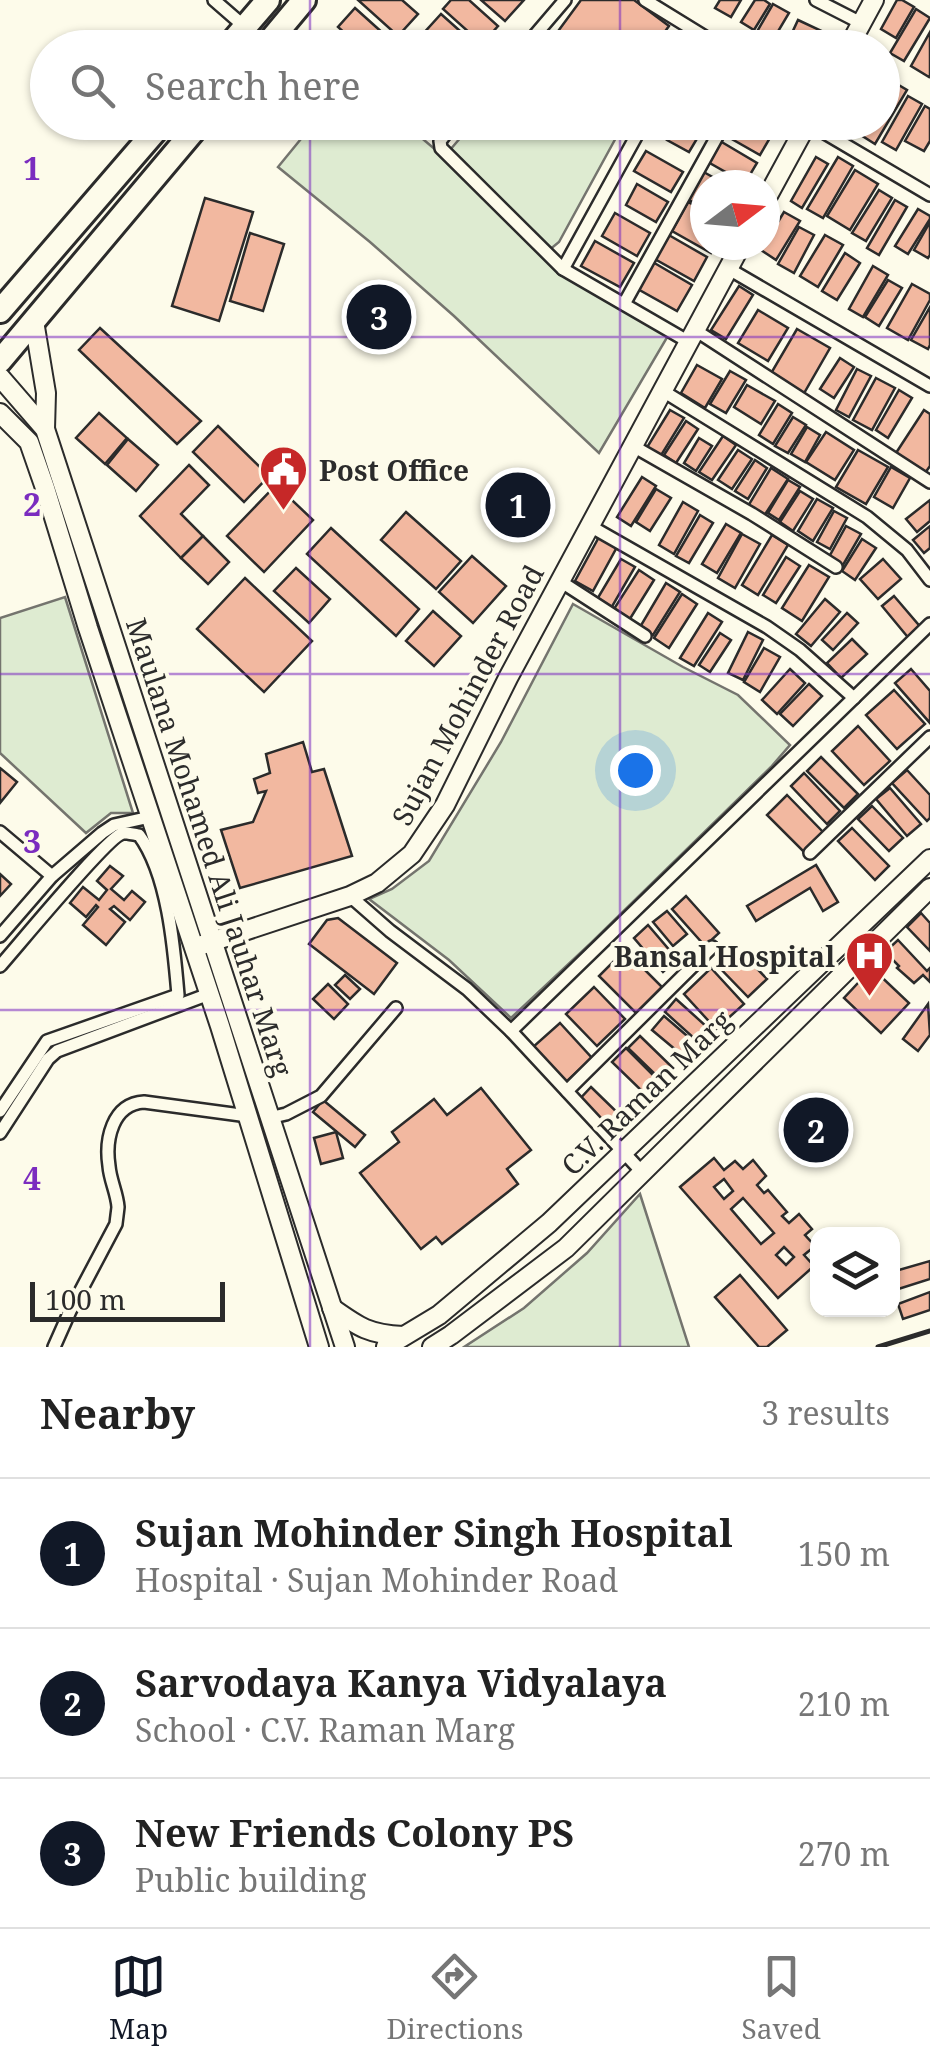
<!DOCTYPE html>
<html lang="en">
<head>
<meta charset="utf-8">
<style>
  :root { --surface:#fff; --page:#f2f2f2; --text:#222; --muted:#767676; --line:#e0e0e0; --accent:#111827 }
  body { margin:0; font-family:"Noto Serif",serif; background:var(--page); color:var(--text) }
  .controls { position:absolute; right:30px; bottom:30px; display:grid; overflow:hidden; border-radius:20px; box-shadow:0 2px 8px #0004 }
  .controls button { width:90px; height:90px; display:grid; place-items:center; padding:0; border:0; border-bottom:2px solid var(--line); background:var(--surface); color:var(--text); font:50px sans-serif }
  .compass { position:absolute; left:690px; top:170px; width:90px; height:90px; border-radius:50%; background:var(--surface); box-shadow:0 2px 8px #0004; rotate:74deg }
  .scale { position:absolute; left:30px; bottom:25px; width:195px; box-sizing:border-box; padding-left:10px; border:5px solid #2b2b2b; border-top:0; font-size:28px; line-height:35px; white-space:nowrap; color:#2b2b2b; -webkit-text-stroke:8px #fdfbea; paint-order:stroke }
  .you { position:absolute; left:635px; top:770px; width:35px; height:35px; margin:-25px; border:8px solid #fff; border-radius:50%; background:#1a73e8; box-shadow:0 0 0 15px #1a73e833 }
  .badge { display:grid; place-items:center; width:65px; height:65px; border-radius:50%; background:var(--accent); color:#fff; font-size:32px; font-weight:700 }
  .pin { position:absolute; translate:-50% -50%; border:5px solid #fff; box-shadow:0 2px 10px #0006 }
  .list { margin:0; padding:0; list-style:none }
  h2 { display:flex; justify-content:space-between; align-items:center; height:130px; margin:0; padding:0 40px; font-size:42px }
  h2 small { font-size:32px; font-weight:400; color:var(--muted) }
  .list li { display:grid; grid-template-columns:65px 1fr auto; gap:30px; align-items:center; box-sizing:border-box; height:150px; padding:0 40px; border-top:2px solid var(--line) }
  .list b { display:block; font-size:38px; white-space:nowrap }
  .list p { margin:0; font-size:32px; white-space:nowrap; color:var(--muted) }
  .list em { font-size:32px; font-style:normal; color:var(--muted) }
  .icon { flex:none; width:55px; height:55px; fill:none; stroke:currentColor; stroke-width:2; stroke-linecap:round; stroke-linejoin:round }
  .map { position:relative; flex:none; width:930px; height:1347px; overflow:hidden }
  .search { position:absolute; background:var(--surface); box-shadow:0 2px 8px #0004; left:30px; right:30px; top:30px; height:110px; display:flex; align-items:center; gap:25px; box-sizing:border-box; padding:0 35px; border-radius:55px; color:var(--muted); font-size:38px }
  .sheet { height:580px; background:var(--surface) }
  nav { display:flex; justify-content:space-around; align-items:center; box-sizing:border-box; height:140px; border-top:2px solid var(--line); background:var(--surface); font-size:28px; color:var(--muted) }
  nav a { display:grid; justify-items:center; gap:5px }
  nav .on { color:var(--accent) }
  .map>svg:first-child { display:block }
  .green { fill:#deebd1; stroke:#74746e; stroke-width:2.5 }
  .building { fill:#f2b8a0; stroke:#2b2b2b; stroke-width:2.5; fill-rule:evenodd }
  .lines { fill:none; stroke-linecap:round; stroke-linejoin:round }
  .street-casing { stroke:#2b2b2b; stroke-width:16 }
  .secondary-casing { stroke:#2b2b2b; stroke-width:22 }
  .primary-casing { stroke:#2b2b2b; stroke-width:22 }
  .highway-casing { stroke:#2b2b2b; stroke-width:28 }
  .street { stroke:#fdfbea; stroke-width:11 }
  .secondary { stroke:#fdfbea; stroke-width:18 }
  .primary { stroke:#fdfbea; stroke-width:18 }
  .highway { stroke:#fdfbea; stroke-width:22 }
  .wall { stroke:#2b2b2b; stroke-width:5 }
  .grid { fill:none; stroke:#7b2cbf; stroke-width:2.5; stroke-opacity:0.55 }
  .labels { text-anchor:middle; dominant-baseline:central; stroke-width:8; stroke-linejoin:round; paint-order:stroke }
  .poi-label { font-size:28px; font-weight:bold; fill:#2b2b2b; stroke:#fdfbea; text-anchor:start }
  .street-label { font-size:28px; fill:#2b2b2b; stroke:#fdfbea }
  .grid-label { font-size:32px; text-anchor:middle; font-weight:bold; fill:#7b2cbf; stroke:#fdfbea; stroke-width:8; stroke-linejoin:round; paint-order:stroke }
</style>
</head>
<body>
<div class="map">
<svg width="930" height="1347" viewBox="0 0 930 1347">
  <rect width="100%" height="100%" fill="#fdfbea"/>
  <g class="green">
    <polygon points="314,123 404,123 444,157 473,123 624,123 559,242 548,251 568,269 672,329 599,453 454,316 370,242 278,167"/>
    <polygon points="65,597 133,813 111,813 86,833 0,753 0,618"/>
    <polygon points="573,604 683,667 738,695 790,745 771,767 591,943 511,1018 449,960 369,899 392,889 429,861 501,742"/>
    <polygon points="640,1194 689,1347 464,1347 524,1308 587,1253"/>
  </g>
  <g class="building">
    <polygon points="358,0 402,0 418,14 398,36"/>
    <polygon points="451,0 469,0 498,26 482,44 443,9"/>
    <polygon points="481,0 524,0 505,21"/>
    <polygon points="581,0 634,0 669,26 653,48 574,48 556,34"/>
    <polygon points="720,0 741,0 731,17 715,8"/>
    <polygon points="755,0 764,0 770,4 754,30 741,22"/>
    <polygon points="897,0 902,0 914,7 896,38 881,29"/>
    <polygon points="773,4 789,13 770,45 755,35"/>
    <polygon points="355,8 395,44 392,48 361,48 338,27"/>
    <polygon points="916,9 930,18 904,61 890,53"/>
    <polygon points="441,14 478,47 478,48 436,48 422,35"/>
    <polygon points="798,20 826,33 819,48 785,48"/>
    <polygon points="930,32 930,75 929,77 911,66"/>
    <polygon points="885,77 907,90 875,144 853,130 858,122 882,122 882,81"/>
    <polygon points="908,96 922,104 896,150 882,142"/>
    <polygon points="925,106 930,109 930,141 924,151 905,141"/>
    <polygon points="677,122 684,122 701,132 689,152 667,140"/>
    <polygon points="729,122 759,122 774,131 760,155 723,134"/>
    <polygon points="720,141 757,163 745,183 708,162"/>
    <polygon points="646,151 683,172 671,192 634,171"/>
    <polygon points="816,157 828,164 802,208 791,201"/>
    <polygon points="838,157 853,166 823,218 807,209"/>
    <polygon points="700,170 727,185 705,185 705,209 684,197"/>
    <polygon points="855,170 878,184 850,230 827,216"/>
    <polygon points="637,184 668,202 656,222 626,205"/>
    <polygon points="879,190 892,198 866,241 852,233"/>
    <polygon points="205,198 253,212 219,321 172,306"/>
    <polygon points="895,200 907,207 879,255 867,248"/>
    <polygon points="688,202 705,211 705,245 715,245 711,253 672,231"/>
    <polygon points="918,209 930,216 930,219 908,254 895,246"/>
    <polygon points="784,212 800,221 776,260 761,250"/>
    <polygon points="615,213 650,233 637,256 602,236"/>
    <polygon points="930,222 930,255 928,258 914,250"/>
    <polygon points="799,227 814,235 794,273 778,264"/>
    <polygon points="250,233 284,244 263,311 230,301"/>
    <polygon points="667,234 707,257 694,281 653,258"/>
    <polygon points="825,235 843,245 818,287 800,276"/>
    <polygon points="595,241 634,263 620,287 581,266"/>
    <polygon points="845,253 860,263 837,300 822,291"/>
    <polygon points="651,261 692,285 677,311 636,288"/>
    <polygon points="873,266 888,275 863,317 849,309"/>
    <polygon points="888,280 902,288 879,326 865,317"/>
    <polygon points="912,284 930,294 930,300 908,340 887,328"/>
    <polygon points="739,286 753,295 726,339 711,330"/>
    <polygon points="930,307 930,345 928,349 911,340"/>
    <polygon points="758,310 788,328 768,361 738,343"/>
    <polygon points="100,328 201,421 177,444 79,350"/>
    <polygon points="797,329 830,348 803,395 770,375"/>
    <polygon points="840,358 854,367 834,398 820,389"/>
    <polygon points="697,365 722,379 705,408 681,393"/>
    <polygon points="857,369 871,376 849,417 836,410"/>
    <polygon points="730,371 746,380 726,413 710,404"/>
    <polygon points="876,378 895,388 872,430 853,420"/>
    <polygon points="747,385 775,401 761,424 734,407"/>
    <polygon points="899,390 912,398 888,438 876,430"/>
    <polygon points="778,404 792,413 773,444 759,435"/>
    <polygon points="670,410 684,418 660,457 646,449"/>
    <polygon points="924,410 930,414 930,466 925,473 896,453"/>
    <polygon points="99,413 127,438 105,464 76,438"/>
    <polygon points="793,417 806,425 788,453 775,446"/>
    <polygon points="686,421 698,429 676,463 664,455"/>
    <polygon points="218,426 269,476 244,502 193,452"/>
    <polygon points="807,427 820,435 805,462 791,454"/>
    <polygon points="826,432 854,450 835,480 806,462"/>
    <polygon points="723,436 736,445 712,480 699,472"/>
    <polygon points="699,438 712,446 696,471 684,463"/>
    <polygon points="128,439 158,465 136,491 107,465"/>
    <polygon points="738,450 752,459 732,489 718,480"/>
    <polygon points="858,450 888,467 866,504 836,487"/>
    <polygon points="755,460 767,468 748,499 735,491"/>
    <polygon points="189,465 209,485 181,514 203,536 181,558 140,516"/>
    <polygon points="891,467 910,478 893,508 874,497"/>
    <polygon points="771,468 788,479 764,516 748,506"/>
    <polygon points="642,477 656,486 631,526 617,517"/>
    <polygon points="788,480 800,487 779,520 768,513"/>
    <polygon points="276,485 313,520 264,572 227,536"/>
    <polygon points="656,489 671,498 650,531 636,522"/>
    <polygon points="800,491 813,499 793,531 780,522"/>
    <polygon points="817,499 833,508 813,541 798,531"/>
    <polygon points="930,500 930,521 917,532 906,519"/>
    <polygon points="683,502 698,511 674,554 659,545"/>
    <polygon points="834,511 847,518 830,549 817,542"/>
    <polygon points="406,512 461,561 436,589 381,540"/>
    <polygon points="700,515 713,523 689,563 676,556"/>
    <polygon points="726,524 741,533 717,573 702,564"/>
    <polygon points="846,526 861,534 843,565 829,557"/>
    <polygon points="930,526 930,548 924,553 913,540"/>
    <polygon points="331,528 419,609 396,636 307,554"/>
    <polygon points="742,534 760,544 735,588 718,578"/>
    <polygon points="772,535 788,545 758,595 742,585"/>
    <polygon points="203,536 229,562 208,584 181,558"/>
    <polygon points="599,537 617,547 593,591 575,581"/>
    <polygon points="862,539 876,548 855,580 842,571"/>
    <polygon points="472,556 506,586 473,623 439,592"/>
    <polygon points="786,557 800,566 776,603 763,595"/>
    <polygon points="621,559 635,567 610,610 596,601"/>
    <polygon points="883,559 901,579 878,599 860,579"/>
    <polygon points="809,565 829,577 802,621 782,608"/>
    <polygon points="296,568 330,599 309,623 274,591"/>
    <polygon points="639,570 654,580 628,622 612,612"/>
    <polygon points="245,578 312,641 264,692 197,629"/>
    <polygon points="666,583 680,592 653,635 640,627"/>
    <polygon points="682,594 697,604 669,648 654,638"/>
    <polygon points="894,596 923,630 911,641 882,606"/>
    <polygon points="825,599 840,612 811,646 796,634"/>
    <polygon points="433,611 461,636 434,666 406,641"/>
    <polygon points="708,613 722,622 694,666 680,658"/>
    <polygon points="847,613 858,623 833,650 822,640"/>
    <polygon points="748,632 763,640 743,680 728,673"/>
    <polygon points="720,633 731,640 710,672 699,665"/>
    <polygon points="852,639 867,654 841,678 827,663"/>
    <polygon points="764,648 780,657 760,692 744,682"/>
    <polygon points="790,669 805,683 777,714 762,700"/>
    <polygon points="911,669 930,691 930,723 895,683"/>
    <polygon points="809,684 822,696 793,726 780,714"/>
    <polygon points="894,690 925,724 897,749 866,715"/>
    <polygon points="858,726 890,761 864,785 832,751"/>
    <polygon points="303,742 312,772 324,769 352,856 240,888 221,830 253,822 266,791 258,793 254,779 270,773 266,754"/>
    <polygon points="821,757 858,794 844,808 807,771"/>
    <polygon points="0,768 17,782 0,803"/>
    <polygon points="907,770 930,795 930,818 927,821 892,783"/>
    <polygon points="804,773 840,811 827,824 791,786"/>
    <polygon points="890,788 921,824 907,836 876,799"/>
    <polygon points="787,795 823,832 804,852 767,815"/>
    <polygon points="872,806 903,838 889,851 858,819"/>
    <polygon points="852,828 889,866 875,880 838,841"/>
    <polygon points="816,865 838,902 823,911 810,888 756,921 747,906"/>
    <polygon points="110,866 123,876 111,889 124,900 132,891 145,902 130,920 114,906 110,909 125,922 106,945 83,925 98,907 96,905 86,917 70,903 83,887 99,900 107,890 97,881"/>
    <polygon points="0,874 11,884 0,896"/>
    <polygon points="686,896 719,933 705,946 672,909"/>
    <polygon points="667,911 687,934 673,946 653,922"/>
    <polygon points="921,913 930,923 930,951 907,927"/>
    <polygon points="338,918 397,963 374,994 309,944 327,920"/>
    <polygon points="648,925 677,959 663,972 634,938"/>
    <polygon points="898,940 927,971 930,968 930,982 923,975 914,983 897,968 899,966 885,952"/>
    <polygon points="736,947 767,979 748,997 717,965"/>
    <polygon points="625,950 662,987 636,1013 599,976"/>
    <polygon points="711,968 744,1004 716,1029 684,994"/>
    <polygon points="872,968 909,1003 881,1033 844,998"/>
    <polygon points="345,975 360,989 350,999 335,985"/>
    <polygon points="328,984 348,1004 334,1019 313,999"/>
    <polygon points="594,987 625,1019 597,1046 566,1014"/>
    <polygon points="676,999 707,1027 696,1040 665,1012"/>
    <polygon points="928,1004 930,1035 918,1051 903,1039"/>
    <polygon points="664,1016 700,1047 689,1061 652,1030"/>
    <polygon points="560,1023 592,1058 565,1083 533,1047"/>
    <polygon points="640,1036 673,1068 661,1080 628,1048"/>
    <polygon points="626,1048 659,1081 646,1095 612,1062"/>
    <polygon points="591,1087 625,1120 611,1135 577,1102"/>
    <polygon points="481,1088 531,1150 507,1169 518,1184 442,1244 436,1237 421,1249 360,1173 399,1142 392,1132 434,1099 447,1115"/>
    <polygon points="323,1100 365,1135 355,1147 313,1112"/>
    <polygon points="336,1132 343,1158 321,1164 314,1138"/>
    <path d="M714 1158 724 1170 735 1161 743 1169 753 1160 766 1176 757 1185 764 1193 768 1190 787 1212 782 1216 789 1223 799 1214 812 1229 805 1235 815 1246 804 1255 814 1266 778 1298 680 1187ZM724 1179 733 1191 724 1199 714 1187ZM743 1198 774 1233 761 1244 731 1209ZM784 1247 794 1257 786 1265 776 1255Z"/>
    <polygon points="930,1261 930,1279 892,1291 892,1272"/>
    <polygon points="740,1275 787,1330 767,1347 759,1347 715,1297"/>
    <polygon points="930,1292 930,1310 903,1319 898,1304"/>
  </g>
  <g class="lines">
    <defs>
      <g id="street">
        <polyline points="214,0 245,27"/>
        <polyline points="645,0 723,48"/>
        <polyline points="816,0 861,23"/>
        <polyline points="524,48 565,0"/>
        <polyline points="686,48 695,32"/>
        <polyline points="455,122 440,141 441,148 563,269 689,342"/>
        <polyline points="808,123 930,195"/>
        <polyline points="563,269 644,122"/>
        <polyline points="729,269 930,386"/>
        <polyline points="624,304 725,122"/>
        <polyline points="695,330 930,482"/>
        <polyline points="663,391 867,517 907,550 930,580"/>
        <polyline points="633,446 752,514 836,567"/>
        <polyline points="590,526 767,627 800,650 854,698"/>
        <polyline points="560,581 645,636"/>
        <polyline points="0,832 52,876"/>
        <polyline points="810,853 930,737"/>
        <polyline points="350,896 390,931 467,989 511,1031 642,1172"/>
        <polyline points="0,936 52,876 102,833 114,825 150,817"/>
        <path d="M0 966C17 947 108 836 123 833 125 832 137 835 139 835 168 874 174 947 178 995L47 1041 0 1111"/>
        <polyline points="511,1031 930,624"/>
        <polyline points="567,1091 712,947"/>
        <polyline points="269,1118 286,1114 321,1096 396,1008"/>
        <polyline points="0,1133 48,1059 57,1051 209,994"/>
        <path d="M54 1347 70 1311 116 1224C116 1223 118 1208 118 1207 117 1193 110 1180 109 1166 105 1140 112 1104 144 1102L248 1116"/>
      </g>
      <g id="secondary">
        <polyline points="848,48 874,0"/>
        <polyline points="765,201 808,122"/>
        <polyline points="0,377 45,429 345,1347"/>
        <polyline points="0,413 29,442 45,488 88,628 220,1026 319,1347"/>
        <polyline points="202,945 350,896 377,883 412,854 445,805 508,678 741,245"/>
        <path d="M332 1308C360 1328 369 1334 403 1336"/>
        <polyline points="386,1347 439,1315 549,1223 930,859"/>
        <polyline points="432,1347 451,1335 566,1248 930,888"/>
      </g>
      <polyline id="primary" points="34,321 46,393 45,429"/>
      <g id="highway">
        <polyline points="227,48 268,0"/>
        <polyline points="264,48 304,0"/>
        <polyline points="0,311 163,122"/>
        <polyline points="0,361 201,122"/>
      </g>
    </defs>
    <use href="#street" class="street-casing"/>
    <use href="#secondary" class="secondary-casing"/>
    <use href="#primary" class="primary-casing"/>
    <use href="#highway" class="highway-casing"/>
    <use href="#street" class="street"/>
    <use href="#secondary" class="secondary"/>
    <use href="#primary" class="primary"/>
    <use href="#highway" class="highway"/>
    <polyline class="wall" points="878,1347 930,1331"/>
  </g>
  <path class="grid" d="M310 0V48M620 0V48M310 122V1347M620 122V1347M0 337H930M0 674H930M0 1010H930"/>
  <defs>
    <symbol id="civic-pin" viewBox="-11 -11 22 30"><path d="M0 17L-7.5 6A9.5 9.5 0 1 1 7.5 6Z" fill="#c62828" stroke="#fdfbea"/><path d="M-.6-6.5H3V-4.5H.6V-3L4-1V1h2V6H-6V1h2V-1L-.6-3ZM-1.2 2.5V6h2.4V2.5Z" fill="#fff"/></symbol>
    <symbol id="hospital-pin" viewBox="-11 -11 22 30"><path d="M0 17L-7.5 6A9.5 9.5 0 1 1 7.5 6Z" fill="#c62828" stroke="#fdfbea"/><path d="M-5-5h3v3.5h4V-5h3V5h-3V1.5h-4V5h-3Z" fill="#fff"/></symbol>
  </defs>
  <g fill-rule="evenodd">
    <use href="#civic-pin" x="256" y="442" width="55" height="75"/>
    <use href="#hospital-pin" x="842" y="928" width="55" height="75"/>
  </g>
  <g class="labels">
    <g class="poi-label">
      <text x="319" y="470">Post Office</text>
      <text x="835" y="956" text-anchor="end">Bansal Hospital</text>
    </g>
    <g class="street-label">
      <text transform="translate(467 695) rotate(-62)">Sujan Mohinder Road</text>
      <text transform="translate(210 847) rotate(72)">Maulana Mohamed Ali Jauhar Marg</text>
      <text transform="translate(646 1092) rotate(-44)">C.V. Raman Marg</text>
    </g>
  </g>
  <g class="grid-label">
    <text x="32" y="180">1</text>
    <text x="32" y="516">2</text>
    <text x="32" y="853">3</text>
    <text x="32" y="1190">4</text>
  </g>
</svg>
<div class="controls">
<button><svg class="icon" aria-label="layers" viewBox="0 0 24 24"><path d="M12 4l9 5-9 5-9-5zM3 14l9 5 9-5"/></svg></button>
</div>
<svg class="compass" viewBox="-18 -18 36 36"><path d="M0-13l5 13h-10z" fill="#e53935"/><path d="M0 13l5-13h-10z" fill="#767676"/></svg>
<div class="scale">100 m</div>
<div class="you"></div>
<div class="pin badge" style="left:518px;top:505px">1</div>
<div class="pin badge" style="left:816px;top:1130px">2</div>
<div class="pin badge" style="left:379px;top:317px">3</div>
<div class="search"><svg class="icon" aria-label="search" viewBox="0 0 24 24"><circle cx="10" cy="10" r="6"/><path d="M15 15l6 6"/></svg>Search here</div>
</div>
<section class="sheet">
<h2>Nearby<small>3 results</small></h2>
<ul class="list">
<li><span class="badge">1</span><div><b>Sujan Mohinder Singh Hospital</b><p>Hospital · Sujan Mohinder Road</p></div><em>150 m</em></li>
<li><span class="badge">2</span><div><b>Sarvodaya Kanya Vidyalaya</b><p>School · C.V. Raman Marg</p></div><em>210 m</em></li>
<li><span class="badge">3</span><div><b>New Friends Colony PS</b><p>Public building</p></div><em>270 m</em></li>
</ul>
</section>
<nav>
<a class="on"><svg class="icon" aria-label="map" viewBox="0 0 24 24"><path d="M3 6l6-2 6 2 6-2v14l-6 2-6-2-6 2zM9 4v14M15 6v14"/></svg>Map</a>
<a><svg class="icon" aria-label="directions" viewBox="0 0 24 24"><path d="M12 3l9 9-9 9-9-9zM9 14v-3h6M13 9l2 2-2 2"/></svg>Directions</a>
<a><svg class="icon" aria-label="saved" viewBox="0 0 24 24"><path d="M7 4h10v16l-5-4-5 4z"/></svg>Saved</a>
</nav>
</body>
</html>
